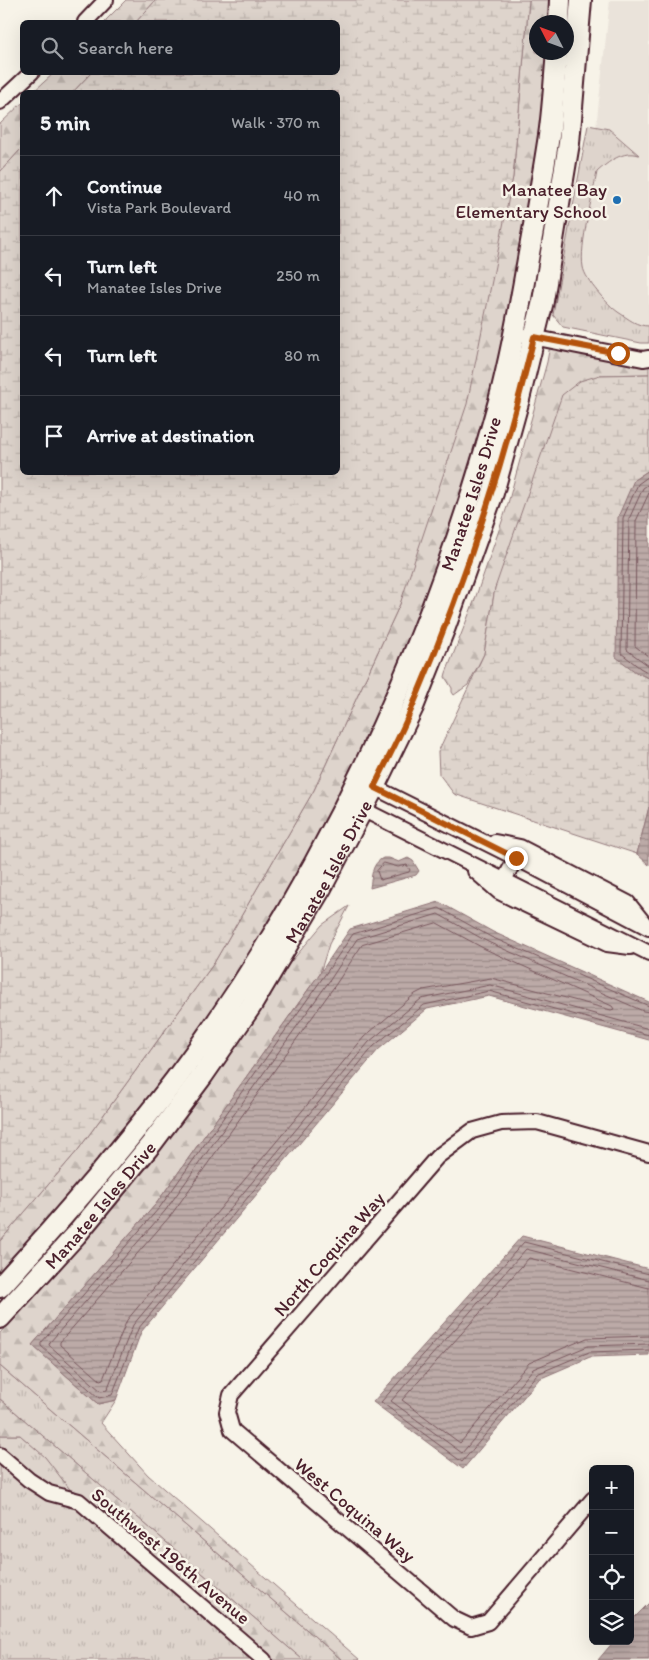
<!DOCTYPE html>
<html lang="en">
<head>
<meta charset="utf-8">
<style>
  :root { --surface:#171b24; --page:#242831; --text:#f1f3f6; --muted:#9ea1a6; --line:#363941 }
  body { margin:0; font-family:Itim,sans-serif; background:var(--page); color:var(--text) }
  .controls { position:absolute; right:15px; bottom:15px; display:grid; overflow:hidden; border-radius:8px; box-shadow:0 5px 20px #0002 }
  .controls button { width:45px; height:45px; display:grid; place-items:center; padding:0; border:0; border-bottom:1px solid var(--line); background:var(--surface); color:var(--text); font:25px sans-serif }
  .compass { position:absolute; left:529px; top:15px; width:45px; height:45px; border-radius:50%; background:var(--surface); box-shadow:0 5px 20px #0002; rotate:312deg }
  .stop { position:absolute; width:15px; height:15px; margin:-11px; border:4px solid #b45309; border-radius:50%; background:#fff }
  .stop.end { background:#b45309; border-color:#fff; box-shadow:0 1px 5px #0008 }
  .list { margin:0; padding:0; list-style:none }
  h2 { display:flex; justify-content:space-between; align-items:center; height:65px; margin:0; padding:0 20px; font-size:21px }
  h2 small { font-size:16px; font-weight:400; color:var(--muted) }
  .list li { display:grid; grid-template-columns:32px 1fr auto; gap:15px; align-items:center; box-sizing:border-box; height:80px; padding:0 20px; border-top:1px solid var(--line) }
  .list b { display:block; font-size:19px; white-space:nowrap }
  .list p { margin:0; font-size:16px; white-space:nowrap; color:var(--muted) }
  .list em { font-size:16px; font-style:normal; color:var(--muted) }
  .icon { flex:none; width:28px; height:28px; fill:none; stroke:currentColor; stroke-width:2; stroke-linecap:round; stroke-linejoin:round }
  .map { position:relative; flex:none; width:649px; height:1660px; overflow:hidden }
  .search { position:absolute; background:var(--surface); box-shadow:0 5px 20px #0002; left:20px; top:20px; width:320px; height:55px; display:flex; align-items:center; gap:12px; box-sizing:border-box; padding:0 18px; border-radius:8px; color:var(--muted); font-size:19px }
  .panel { position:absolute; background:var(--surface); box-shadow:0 5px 20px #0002; left:20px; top:90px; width:320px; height:385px; border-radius:8px }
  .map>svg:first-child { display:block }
  .built { fill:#eae3da }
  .grass { fill:url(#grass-tufts); stroke:#947a7c }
  .forest { fill:url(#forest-firs); stroke:#947a7c }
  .wetland { fill:url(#wetland-marsh); stroke:#947a7c }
  .water { fill:url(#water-rules); stroke:#8e7275 }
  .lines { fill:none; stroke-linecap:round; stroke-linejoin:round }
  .shore { stroke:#78575d; stroke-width:1 }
  .street-casing { stroke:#4a1f2b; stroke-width:18 }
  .secondary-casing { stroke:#4a1f2b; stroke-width:24 }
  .street { stroke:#f7f3e8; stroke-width:14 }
  .secondary { stroke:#f7f3e8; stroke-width:20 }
  .route { stroke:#b45309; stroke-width:6 }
  .poi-dot { fill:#1f6fb2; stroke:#f7f3e8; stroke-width:2 }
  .labels { text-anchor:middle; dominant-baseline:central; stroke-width:5; stroke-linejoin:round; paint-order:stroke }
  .poi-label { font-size:19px; fill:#4a1f2b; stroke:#f7f3e8; text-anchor:end }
  .street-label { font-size:19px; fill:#4a1f2b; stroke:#f7f3e8 }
</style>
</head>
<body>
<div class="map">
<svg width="649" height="1660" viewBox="0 0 649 1660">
  <defs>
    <pattern id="grass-tufts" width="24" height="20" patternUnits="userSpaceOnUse" patternTransform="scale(1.25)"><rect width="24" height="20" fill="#ded4cc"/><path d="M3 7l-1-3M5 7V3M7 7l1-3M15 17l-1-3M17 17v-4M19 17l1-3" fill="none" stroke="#c0b6af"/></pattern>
    <pattern id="forest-firs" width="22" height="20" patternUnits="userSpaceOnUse" patternTransform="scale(1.25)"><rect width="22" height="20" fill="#ded4cc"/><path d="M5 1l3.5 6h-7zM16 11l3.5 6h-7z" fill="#c0b6af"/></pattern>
    <pattern id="wetland-marsh" width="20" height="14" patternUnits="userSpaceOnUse" patternTransform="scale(1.25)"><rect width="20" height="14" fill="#ded4cc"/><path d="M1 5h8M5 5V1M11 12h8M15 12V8" fill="none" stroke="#c0b6af"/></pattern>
    <pattern id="water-rules" width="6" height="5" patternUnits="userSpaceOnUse" patternTransform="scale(1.25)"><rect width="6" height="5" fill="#bcaaa7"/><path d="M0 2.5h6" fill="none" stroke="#9b8a88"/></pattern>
  </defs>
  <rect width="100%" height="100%" fill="#f7f3e8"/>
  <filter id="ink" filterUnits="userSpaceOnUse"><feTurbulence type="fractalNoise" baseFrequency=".02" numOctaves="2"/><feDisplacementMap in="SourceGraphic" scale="10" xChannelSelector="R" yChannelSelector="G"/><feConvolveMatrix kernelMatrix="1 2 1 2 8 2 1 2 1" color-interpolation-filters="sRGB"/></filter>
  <g filter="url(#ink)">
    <polygon class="built" points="610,0 649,0 649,333 612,319 574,262 595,137"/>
    <g class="grass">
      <path d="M588 125 609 129 639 155C623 150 608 162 597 172 593 195 579 246 583 267 585 280 608 305 618 312 629 319 636 326 649 326V343H641L563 327 553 315Z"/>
      <polygon points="0,1366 342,1660 303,1660 0,1399"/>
      <polygon points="0,1435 20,1435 46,1457 79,1501 264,1660 0,1660"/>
    </g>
    <g class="forest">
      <polygon points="126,0 156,0 136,22 104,22"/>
      <polygon points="529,0 560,0 559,22 536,22 536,52 557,53 515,334 401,685 231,999 0,1287 0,1241 78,1150 214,963 314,790 400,604 513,177"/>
      <polygon points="54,73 91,73 73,92 33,92"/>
      <polygon points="22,103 22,148 0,172 0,124"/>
      <polygon points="551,340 649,358 649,374 600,375 495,588 484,654 468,685 454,695 452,692 452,688 445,677 446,673 475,599 507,507 547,362"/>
      <polygon points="349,906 329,944 320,973 156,1204 32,1345 98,1404 116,1400 101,1423 148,1475 360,1660 342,1660 0,1366 0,1333 139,1174 252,1020 285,969 322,925"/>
      <polygon points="0,1399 303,1660 264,1660 79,1501 45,1457 20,1435 0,1435"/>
    </g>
    <g class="wetland">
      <polygon points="156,0 529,0 513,177 467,404 400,604 314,790 214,963 78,1150 0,1241 0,172 22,148 22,472 338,472 338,92 73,92 91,73 338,72 338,22 136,22"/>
      <polygon points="649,374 649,470 634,480 637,673 649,678 649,807 637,854 454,794 439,774 438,752 484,654 495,588 562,395 580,381 600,375"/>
    </g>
    <g class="water">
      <polygon points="649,470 649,678 637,673 616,657 618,517 634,480"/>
      <polygon points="649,807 649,865 637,854"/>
      <path d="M383 858H389L399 862 408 858 413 861 419 871 416 875 370 888C372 876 371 864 383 858Z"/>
      <polygon points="439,902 493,932 649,1002 649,1040 489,996 427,1009 378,1050 141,1332 116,1400 98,1404 32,1345 156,1204 320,973 350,929"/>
      <polygon points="522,1236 649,1269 649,1355 590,1357 539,1379 463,1469 373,1402"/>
      <polygon points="649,1603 649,1660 598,1660 614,1641 630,1641 630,1622"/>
    </g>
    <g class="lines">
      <g class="shore">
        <polyline points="649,476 638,484 623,518 621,653 640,668 649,673"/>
        <polyline points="649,484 643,488 629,519 627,650 649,666"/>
        <polyline points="649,493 636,521 635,646 649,657"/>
        <polygon points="384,863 398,867 407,865 410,870 409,872 380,880 377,871"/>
        <polygon points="437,923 485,949 612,1006 614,1009 611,1010 491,978 423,990 415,994 364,1037 127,1320 103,1379 100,1380 60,1345 60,1342 171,1215 336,984 362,945"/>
        <polyline points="649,1006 491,937 439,908 353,934 324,976 160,1207 41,1343 41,1346 99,1398 112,1395 138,1329 374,1046 424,1005 489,991 649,1035"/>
        <polyline points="649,1012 643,1011 488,942 438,914 357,939 330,980 165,1211 50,1342 49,1345 101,1391 107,1390 133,1325 369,1042 421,999 490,985 649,1029"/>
        <polyline points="649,1274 524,1242 381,1402 462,1462 537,1374 589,1352 649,1350"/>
        <polyline points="649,1280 526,1249 391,1401 462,1453 533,1369 588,1346 649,1344"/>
        <polyline points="649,1288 529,1258 402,1400 460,1443 529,1363 587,1338 649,1336"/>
      </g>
      <defs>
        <g id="street">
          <polyline points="85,22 106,0"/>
          <polyline points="0,102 32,72"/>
          <polyline points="527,336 643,359 649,358"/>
          <polyline points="365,789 374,787 516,858 649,928"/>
          <polyline points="358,802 362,809 649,953"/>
          <polyline points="495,842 520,847 628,903 644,923"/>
          <polyline points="475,871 499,892 607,944 630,947"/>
          <polyline points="504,880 516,858"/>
          <polyline points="0,1455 29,1480 49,1493 79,1501 264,1660"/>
          <polyline points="593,1499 488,1622 471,1627 454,1619 232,1430 227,1412 231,1395 437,1157 472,1131 501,1123 537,1122 649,1153"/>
        </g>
        <g id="secondary">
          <polyline points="559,22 560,0"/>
          <path id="s1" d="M0 1287C61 1220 120 1152 175 1080 326 879 433 644 499 401 511 354 520 306 528 259 535 220 542 181 548 142 553 113 554 82 557 52"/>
          <path id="s2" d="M0 1318 76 1235 152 1143 203 1075 251 1006 321 888 374 787 413 707 445 627 493 493 519 399 543 301 569 143 581 0"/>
        </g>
      </defs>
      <use href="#street" class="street-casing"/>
      <use href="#secondary" class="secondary-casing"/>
      <use href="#street" class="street"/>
      <use href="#secondary" class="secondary"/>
    </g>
  </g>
  <g class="lines" filter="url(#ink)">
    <path class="route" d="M516 858 374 787C387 760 402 733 413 705 464 586 504 463 534 337L618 353"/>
  </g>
  <circle class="poi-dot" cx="617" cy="200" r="5"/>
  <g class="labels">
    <g class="poi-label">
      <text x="607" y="189">Manatee Bay<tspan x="607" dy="22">Elementary School</tspan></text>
    </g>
    <g class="street-label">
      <text stroke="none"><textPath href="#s1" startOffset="931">Manatee Isles Drive</textPath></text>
      <text stroke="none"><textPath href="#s2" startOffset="556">Manatee Isles Drive</textPath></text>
      <text stroke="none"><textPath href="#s2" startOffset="151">Manatee Isles Drive</textPath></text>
      <text transform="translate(329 1254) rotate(-49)">North Coquina Way</text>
      <text transform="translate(355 1510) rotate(40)">West Coquina Way</text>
      <text transform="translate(171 1556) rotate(40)">Southwest 196th Avenue</text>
    </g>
  </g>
</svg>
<div class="controls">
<button>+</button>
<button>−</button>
<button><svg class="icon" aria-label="locate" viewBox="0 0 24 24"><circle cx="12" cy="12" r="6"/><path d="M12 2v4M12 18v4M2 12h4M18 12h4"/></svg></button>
<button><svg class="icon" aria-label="layers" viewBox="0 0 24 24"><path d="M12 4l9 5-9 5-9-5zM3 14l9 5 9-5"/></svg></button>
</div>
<svg class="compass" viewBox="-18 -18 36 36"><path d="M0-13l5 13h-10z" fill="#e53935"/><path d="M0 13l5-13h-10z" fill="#9ea1a6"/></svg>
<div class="stop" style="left:618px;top:353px"></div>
<div class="stop end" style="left:516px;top:858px"></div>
<div class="search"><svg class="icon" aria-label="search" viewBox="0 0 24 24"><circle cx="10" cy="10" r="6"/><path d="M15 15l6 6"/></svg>Search here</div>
<section class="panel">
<h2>5 min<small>Walk · 370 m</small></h2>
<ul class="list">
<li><svg class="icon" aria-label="ahead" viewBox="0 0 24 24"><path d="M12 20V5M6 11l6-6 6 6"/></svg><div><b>Continue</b><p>Vista Park Boulevard</p></div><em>40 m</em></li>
<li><svg class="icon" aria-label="left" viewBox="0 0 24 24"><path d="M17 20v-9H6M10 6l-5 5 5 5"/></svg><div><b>Turn left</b><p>Manatee Isles Drive</p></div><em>250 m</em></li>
<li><svg class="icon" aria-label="left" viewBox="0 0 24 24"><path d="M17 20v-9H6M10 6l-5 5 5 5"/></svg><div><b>Turn left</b></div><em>80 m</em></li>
<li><svg class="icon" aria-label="arrive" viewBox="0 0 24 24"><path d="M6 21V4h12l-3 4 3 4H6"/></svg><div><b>Arrive at destination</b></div></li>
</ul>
</section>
</div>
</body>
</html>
